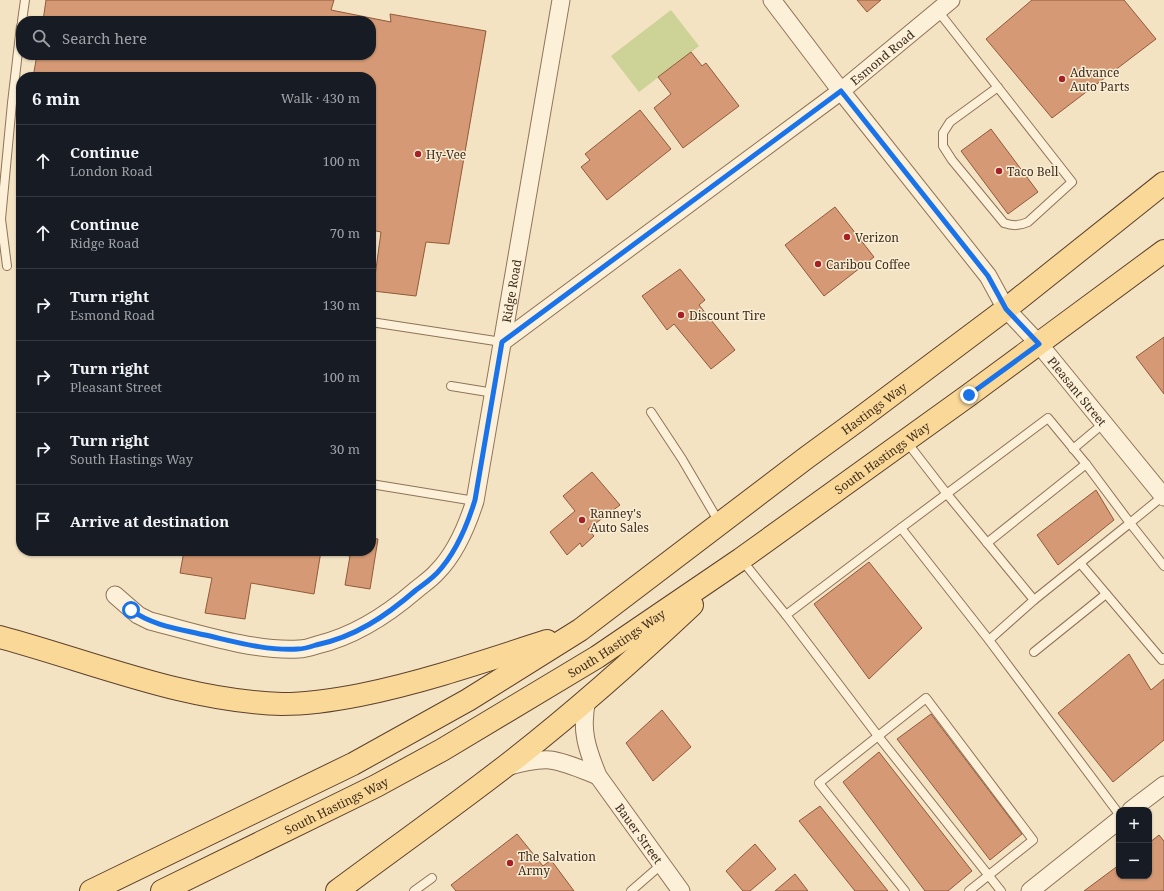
<!DOCTYPE html>
<html lang="en">
<head>
<meta charset="utf-8">
<style>
  :root { --surface:#171b24; --page:#242831; --text:#f1f3f6; --muted:#9ea1a6; --line:#363941 }
  body { margin:0; font-family:"Noto Serif",serif; background:var(--page); color:var(--text) }
  .controls { position:absolute; right:12px; bottom:12px; display:grid; overflow:hidden; border-radius:8px; box-shadow:0 1px 3px #0004 }
  .controls button { width:36px; height:36px; display:grid; place-items:center; padding:0; border:0; border-bottom:1px solid var(--line); background:var(--surface); color:var(--text); font:20px sans-serif }
  .stop { position:absolute; width:12px; height:12px; margin:-9px; border:3px solid #1a73e8; border-radius:50%; background:#fff }
  .stop.end { background:#1a73e8; border-color:#fff; box-shadow:0 1px 4px #0008 }
  .list { margin:0; padding:0; list-style:none }
  h2 { display:flex; justify-content:space-between; align-items:center; height:52px; margin:0; padding:0 16px; font-size:17px }
  h2 small { font-size:13px; font-weight:400; color:var(--muted) }
  .list li { display:grid; grid-template-columns:26px 1fr auto; gap:12px; align-items:center; box-sizing:border-box; height:72px; padding:0 16px; border-top:1px solid var(--line) }
  .list b { display:block; font-size:15px; white-space:nowrap }
  .list p { margin:0; font-size:13px; white-space:nowrap; color:var(--muted) }
  .list em { font-size:13px; font-style:normal; color:var(--muted) }
  .icon { flex:none; width:22px; height:22px; fill:none; stroke:currentColor; stroke-width:2; stroke-linecap:round; stroke-linejoin:round }
  .map { position:relative; flex:none; width:1164px; height:891px; overflow:hidden }
  .search { position:absolute; background:var(--surface); box-shadow:0 1px 3px #0004; left:16px; top:16px; width:360px; height:44px; display:flex; align-items:center; gap:10px; box-sizing:border-box; padding:0 14px; border-radius:16px; color:var(--muted); font-size:15px }
  .panel { position:absolute; background:var(--surface); box-shadow:0 1px 3px #0004; left:16px; top:72px; width:360px; height:484px; border-radius:16px }
  .map>svg:first-child { display:block }
  .green { fill:#cdd296 }
  .building { fill:#d59a75; stroke:#915a3b }
  .lines { fill:none; stroke-linecap:round; stroke-linejoin:round }
  .service-casing { stroke:#907358; stroke-width:10 }
  .minor-casing { stroke:#907358; stroke-width:19 }
  .primary-casing { stroke:#5d412c; stroke-width:24 }
  .service { stroke:#fcf0d8; stroke-width:8 }
  .minor { stroke:#fcf0d8; stroke-width:17 }
  .primary { stroke:#f9d898; stroke-width:22 }
  .route { stroke:#1a73e8; stroke-width:5 }
  .poi-dot { fill:#a52126; stroke:#f9edd4; stroke-width:1.5 }
  .labels { text-anchor:middle; dominant-baseline:central; stroke-width:3; stroke-linejoin:round; paint-order:stroke }
  .street-label { font-size:12px; fill:#3e2c1d; stroke:#f9edd4 }
  .poi-label { font-size:12px; fill:#3e2c1d; stroke:#f9edd4; text-anchor:start }
</style>
</head>
<body>
<div class="map">
<svg width="1164" height="891" viewBox="0 0 1164 891">
  <rect width="100%" height="100%" fill="#f3e3c3"/>
  <polygon class="green" points="671,10 699,46 639,92 611,56"/>
  <g class="building">
    <polygon points="46,0 334,0 331,10 391,22 390,14 486,31 449,244 426,242 416,296 373,291 381,232 371,230 371,77 33,77 37,55 371,55 371,21 43,21"/>
    <polygon points="857,0 881,0 867,12"/>
    <polygon points="1032,0 1124,0 1156,39 1052,118 986,39"/>
    <polygon points="691,52 702,66 706,63 739,106 683,148 654,108 671,94 658,77"/>
    <polygon points="640,110 671,149 607,200 581,167 590,160 585,154"/>
    <polygon points="991,129 1038,192 1008,214 961,151"/>
    <polygon points="835,207 874,257 824,296 785,245"/>
    <polygon points="680,269 705,300 699,305 735,350 711,369 674,324 667,330 642,296"/>
    <polygon points="1164,337 1164,394 1136,357"/>
    <polygon points="592,472 620,505 588,529 594,536 582,547 580,543 567,555 550,532 575,511 563,496"/>
    <polygon points="1096,490 1114,520 1058,565 1037,535"/>
    <polygon points="371,538 378,539 370,589 345,585 350,556 327,552 327,551 371,551"/>
    <polygon points="184,551 321,551 314,594 251,583 245,619 205,613 212,578 180,573"/>
    <polygon points="869,562 922,628 869,679 814,604"/>
    <polygon points="1129,654 1151,690 1164,679 1164,740 1113,782 1058,713"/>
    <polygon points="662,710 691,747 653,781 626,743"/>
    <polygon points="931,714 1022,834 990,860 897,739"/>
    <polygon points="879,752 972,871 948,891 925,891 843,782"/>
    <polygon points="820,806 888,891 855,891 799,821"/>
    <polygon points="517,834 543,866 551,860 574,891 456,891 451,885"/>
    <polygon points="1159,835 1164,841 1164,891 1084,891 1119,865 1119,876 1149,876 1149,843"/>
    <polygon points="755,844 776,869 750,891 743,891 726,871"/>
    <polygon points="795,874 808,891 775,891"/>
  </g>
  <g class="lines">
    <defs>
      <g id="service">
        <path d="M938 11 1072 182 1028 222C1019 226 1013 226 1004 223L952 160 943 146V133L950 122 998 87"/>
        <polyline points="22,21 25,0"/>
        <polyline points="7,266 1,219 12,103 21,26"/>
        <polyline points="371,322 502,342"/>
        <polyline points="451,386 494,393"/>
        <polyline points="651,412 682,459 719,522"/>
        <polyline points="906,441 947,494 1034,600 989,640 1119,814"/>
        <polyline points="1073,449 1104,423"/>
        <polyline points="1086,464 1130,523 1163,496"/>
        <polyline points="371,484 475,501"/>
        <polyline points="901,528 786,615 878,736 1001,891"/>
        <polyline points="987,543 1086,464 1048,418 901,528 989,640"/>
        <polyline points="741,559 786,615"/>
        <polyline points="1080,563 1162,660 1164,658"/>
        <polyline points="1034,600 1130,523 1164,566"/>
        <polyline points="1034,652 1106,594"/>
        <polyline points="414,891 432,878"/>
        <polyline points="631,891 662,864"/>
        <polyline points="905,891 819,783 926,698 1033,840 969,891"/>
      </g>
      <g id="minor">
        <path id="s1" d="M772 0 841 91 988 276 1006 309 1039 344 1164 497"/>
        <path id="s2" d="M502 342 841 91 951 0"/>
        <path id="s3" d="M115 595 138 615 150 621C194 632 254 652 299 649 305 649 311 647 317 645 355 636 387 615 416 590 423 584 431 579 437 572 456 553 467 526 475 501L561 0"/>
        <path id="s4" d="M587 700C580 729 587 749 598 776L681 891"/>
        <path d="M507 767C520 763 536 759 550 760 566 762 583 770 598 776"/>
        <polyline points="1131,810 1164,785"/>
        <polyline points="1030,891 1119,820"/>
      </g>
      <g id="primary">
        <path d="M0 637C93 662 184 701 282 704 308 704 335 700 360 695 424 682 485 661 547 641"/>
        <path id="s5" d="M91 891 353 764 468 700 580 630 806 458 858 420 1006 309 1164 183"/>
        <path id="s6" d="M162 891 376 786 442 750 597 657 741 559 969 395 1164 251"/>
        <path d="M337 891C387 854 437 818 486 781 558 727 626 667 692 605"/>
      </g>
    </defs>
    <use href="#service" class="service-casing"/>
    <use href="#minor" class="minor-casing"/>
    <use href="#primary" class="primary-casing"/>
    <use href="#service" class="service"/>
    <use href="#minor" class="minor"/>
    <use href="#primary" class="primary"/>
  </g>
  <g class="lines">
    <path class="route" d="M131 610C153 626 180 629 205 635 236 642 267 651 298 649 304 649 310 647 316 645 355 637 386 616 416 590 423 585 431 579 437 573 456 553 467 526 475 500L502 342 841 91 988 276 1006 309 1039 344 969 395"/>
  </g>
  <g class="poi-dot">
    <circle cx="1062" cy="79" r="4"/>
    <circle cx="418" cy="154" r="4"/>
    <circle cx="999" cy="171" r="4"/>
    <circle cx="847" cy="237" r="4"/>
    <circle cx="818" cy="264" r="4"/>
    <circle cx="681" cy="315" r="4"/>
    <circle cx="582" cy="520" r="4"/>
    <circle cx="510" cy="863" r="4"/>
  </g>
  <g class="labels">
    <g class="street-label">
      <text stroke="none"><textPath href="#s2" startOffset="475">Esmond Road</textPath></text>
      <text stroke="none"><textPath href="#s3" startOffset="651">Ridge Road</textPath></text>
      <text stroke="none"><textPath href="#s1" startOffset="497">Pleasant Street</textPath></text>
      <text stroke="none"><textPath href="#s5" startOffset="923">Hastings Way</textPath></text>
      <text stroke="none"><textPath href="#s6" startOffset="842">South Hastings Way</textPath></text>
      <text stroke="none"><textPath href="#s6" startOffset="518">South Hastings Way</textPath></text>
      <text stroke="none"><textPath href="#s6" startOffset="194">South Hastings Way</textPath></text>
      <text stroke="none"><textPath href="#s4" startOffset="149">Bauer Street</textPath></text>
    </g>
    <g class="poi-label">
      <text x="1070" y="72">Advance<tspan x="1070" dy="14">Auto Parts</tspan></text>
      <text x="426" y="154">Hy-Vee</text>
      <text x="1007" y="171">Taco Bell</text>
      <text x="855" y="237">Verizon</text>
      <text x="826" y="264">Caribou Coffee</text>
      <text x="689" y="315">Discount Tire</text>
      <text x="590" y="513">Ranney's<tspan x="590" dy="14">Auto Sales</tspan></text>
      <text x="518" y="856">The Salvation<tspan x="518" dy="14">Army</tspan></text>
    </g>
  </g>
</svg>
<div class="controls">
<button>+</button>
<button>−</button>
</div>
<div class="stop" style="left:131px;top:610px"></div>
<div class="stop end" style="left:969px;top:395px"></div>
<div class="search"><svg class="icon" aria-label="search" viewBox="0 0 24 24"><circle cx="10" cy="10" r="6"/><path d="M15 15l6 6"/></svg>Search here</div>
<section class="panel">
<h2>6 min<small>Walk · 430 m</small></h2>
<ul class="list">
<li><svg class="icon" aria-label="ahead" viewBox="0 0 24 24"><path d="M12 20V5M6 11l6-6 6 6"/></svg><div><b>Continue</b><p>London Road</p></div><em>100 m</em></li>
<li><svg class="icon" aria-label="ahead" viewBox="0 0 24 24"><path d="M12 20V5M6 11l6-6 6 6"/></svg><div><b>Continue</b><p>Ridge Road</p></div><em>70 m</em></li>
<li><svg class="icon" aria-label="right" viewBox="0 0 24 24"><path d="M7 20v-9h11M14 6l5 5-5 5"/></svg><div><b>Turn right</b><p>Esmond Road</p></div><em>130 m</em></li>
<li><svg class="icon" aria-label="right" viewBox="0 0 24 24"><path d="M7 20v-9h11M14 6l5 5-5 5"/></svg><div><b>Turn right</b><p>Pleasant Street</p></div><em>100 m</em></li>
<li><svg class="icon" aria-label="right" viewBox="0 0 24 24"><path d="M7 20v-9h11M14 6l5 5-5 5"/></svg><div><b>Turn right</b><p>South Hastings Way</p></div><em>30 m</em></li>
<li><svg class="icon" aria-label="arrive" viewBox="0 0 24 24"><path d="M6 21V4h12l-3 4 3 4H6"/></svg><div><b>Arrive at destination</b></div></li>
</ul>
</section>
</div>
</body>
</html>
